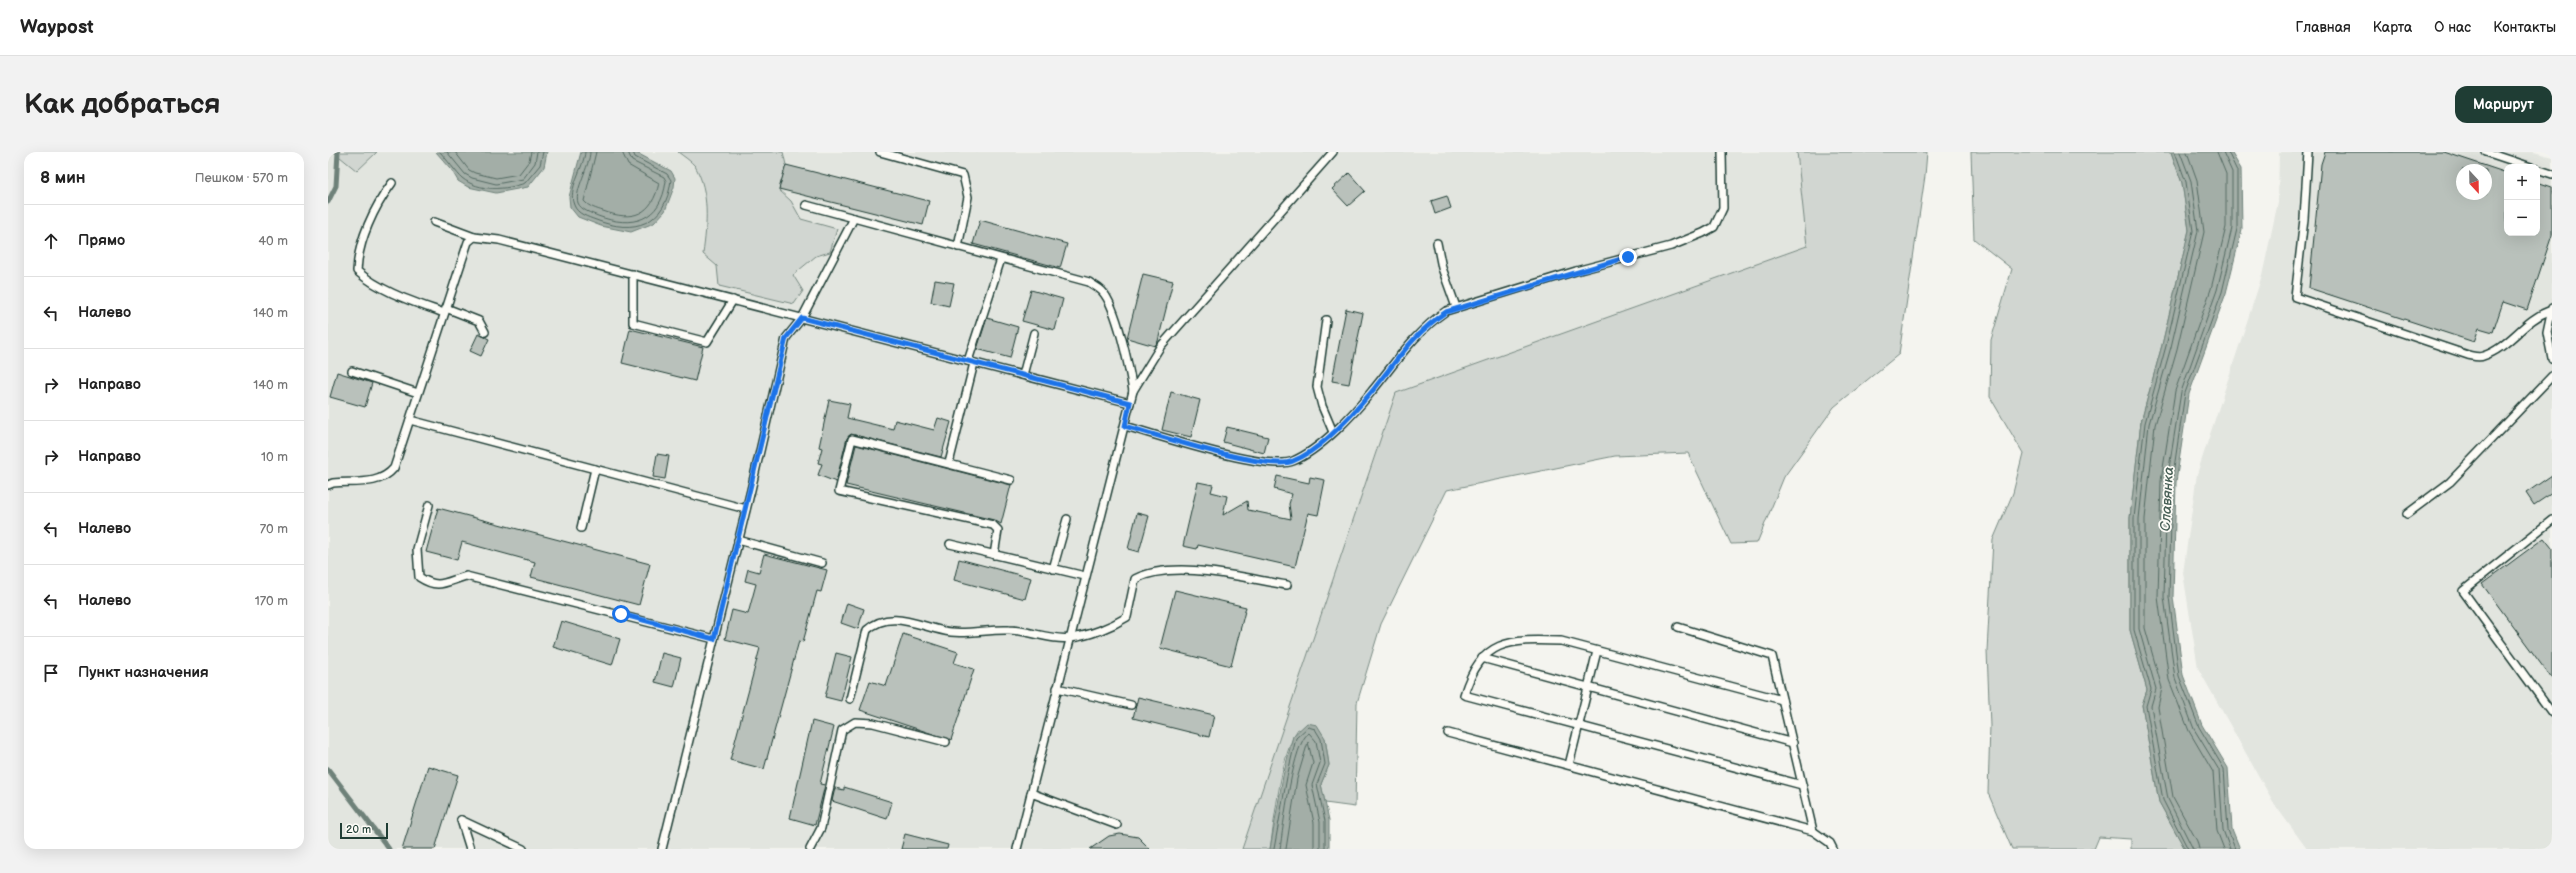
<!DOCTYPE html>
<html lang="ru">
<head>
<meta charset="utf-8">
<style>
  :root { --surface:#fff; --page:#f2f2f2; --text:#222; --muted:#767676; --line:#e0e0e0; --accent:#1f3d34 }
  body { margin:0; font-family:"Balsamiq Sans",sans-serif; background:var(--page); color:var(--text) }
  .controls { position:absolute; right:12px; top:12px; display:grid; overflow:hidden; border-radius:8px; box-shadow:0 4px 16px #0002 }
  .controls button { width:36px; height:36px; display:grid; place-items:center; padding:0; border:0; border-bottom:1px solid var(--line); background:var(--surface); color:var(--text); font:20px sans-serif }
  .compass { position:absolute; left:2128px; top:12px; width:36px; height:36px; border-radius:50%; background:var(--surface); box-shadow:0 4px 16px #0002; rotate:158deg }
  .scale { position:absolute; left:12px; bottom:10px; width:48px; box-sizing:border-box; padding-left:4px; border:2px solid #1f3d34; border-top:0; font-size:11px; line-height:14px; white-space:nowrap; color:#1f3d34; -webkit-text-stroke:3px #fdfcf7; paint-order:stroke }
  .stop { position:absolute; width:12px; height:12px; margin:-9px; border:3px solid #1a73e8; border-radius:50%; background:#fff }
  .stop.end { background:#1a73e8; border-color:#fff; box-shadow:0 1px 4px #0008 }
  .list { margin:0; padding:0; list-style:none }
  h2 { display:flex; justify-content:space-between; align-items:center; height:52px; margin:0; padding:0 16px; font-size:17px }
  h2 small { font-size:13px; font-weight:400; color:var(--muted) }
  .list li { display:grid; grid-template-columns:26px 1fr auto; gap:12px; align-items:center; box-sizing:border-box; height:72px; padding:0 16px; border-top:1px solid var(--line) }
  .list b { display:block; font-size:15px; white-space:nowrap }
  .list em { font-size:13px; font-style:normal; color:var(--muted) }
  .icon { flex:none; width:22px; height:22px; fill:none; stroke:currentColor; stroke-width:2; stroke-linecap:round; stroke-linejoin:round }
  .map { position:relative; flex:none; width:2224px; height:697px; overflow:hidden; border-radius:12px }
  header { display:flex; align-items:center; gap:24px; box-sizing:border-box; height:56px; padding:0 20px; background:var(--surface); border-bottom:1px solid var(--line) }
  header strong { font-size:19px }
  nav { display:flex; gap:22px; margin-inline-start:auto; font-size:14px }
  .intro { display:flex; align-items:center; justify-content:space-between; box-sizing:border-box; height:96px; padding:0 24px }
  h1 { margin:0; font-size:28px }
  .button { padding:10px 18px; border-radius:12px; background:var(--accent); color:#fff; font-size:14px; font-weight:700 }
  main { display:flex; gap:24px; padding:0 24px }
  aside { flex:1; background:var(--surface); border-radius:12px; box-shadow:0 4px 16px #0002 }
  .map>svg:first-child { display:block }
  .built { fill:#e2e5df; fill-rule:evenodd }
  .green { fill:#d1d6d1; stroke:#788a82 }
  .water { fill:#a3aea7; stroke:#6e8179 }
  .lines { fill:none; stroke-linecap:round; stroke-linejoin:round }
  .shore { stroke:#546a62; stroke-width:1 }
  .stream { stroke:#6e8179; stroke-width:5 }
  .building { fill:#b9c1bb; stroke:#1f3d34; fill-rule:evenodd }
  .service-casing { stroke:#1f3d34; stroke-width:10 }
  .service { stroke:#fdfcf7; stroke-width:7 }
  .route { stroke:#1a73e8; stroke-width:5 }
  .labels { text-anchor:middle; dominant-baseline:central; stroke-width:3.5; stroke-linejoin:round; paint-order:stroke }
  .water-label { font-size:14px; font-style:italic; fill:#475f56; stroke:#fdfcf7 }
</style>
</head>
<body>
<header>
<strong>Waypost</strong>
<nav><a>Главная</a><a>Карта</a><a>О нас</a><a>Контакты</a></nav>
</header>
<div class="intro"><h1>Как добраться</h1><a class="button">Маршрут</a></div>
<main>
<aside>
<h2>8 мин<small>Пешком · 570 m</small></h2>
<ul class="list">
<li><svg class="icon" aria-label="ahead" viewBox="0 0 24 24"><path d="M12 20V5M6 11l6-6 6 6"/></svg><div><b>Прямо</b></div><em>40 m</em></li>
<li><svg class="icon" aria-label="left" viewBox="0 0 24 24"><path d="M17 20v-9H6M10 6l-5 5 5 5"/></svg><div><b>Налево</b></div><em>140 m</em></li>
<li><svg class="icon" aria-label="right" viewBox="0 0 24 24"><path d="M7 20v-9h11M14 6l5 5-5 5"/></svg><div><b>Направо</b></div><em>140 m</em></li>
<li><svg class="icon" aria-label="right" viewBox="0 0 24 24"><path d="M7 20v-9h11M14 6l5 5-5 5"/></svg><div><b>Направо</b></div><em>10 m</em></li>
<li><svg class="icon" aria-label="left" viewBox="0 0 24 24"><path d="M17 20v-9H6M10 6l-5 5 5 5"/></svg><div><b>Налево</b></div><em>70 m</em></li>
<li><svg class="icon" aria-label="left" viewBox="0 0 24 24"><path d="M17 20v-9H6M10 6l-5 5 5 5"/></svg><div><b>Налево</b></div><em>170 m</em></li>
<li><svg class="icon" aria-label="arrive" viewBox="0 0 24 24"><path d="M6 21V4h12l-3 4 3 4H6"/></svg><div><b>Пункт назначения</b></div></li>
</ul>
</aside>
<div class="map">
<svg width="2224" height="697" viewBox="0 0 2224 697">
  <rect width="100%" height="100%" fill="#f4f4ef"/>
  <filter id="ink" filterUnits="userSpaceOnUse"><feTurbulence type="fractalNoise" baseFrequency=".025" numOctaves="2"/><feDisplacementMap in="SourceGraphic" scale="8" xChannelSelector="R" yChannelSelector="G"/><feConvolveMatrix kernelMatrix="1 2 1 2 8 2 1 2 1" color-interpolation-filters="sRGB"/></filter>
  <g filter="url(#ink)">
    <g class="built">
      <polygon points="0,0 1469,0 1479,94 1068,241 914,697 0,697"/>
      <path d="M1951 0H2206L2224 5V697H1979L1947 653 1870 516 1855 421 1869 322 1934 124 1950 50ZM2179 15H2209V81H2179ZM2134 18H2158V42H2134Z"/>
    </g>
    <g class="green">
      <polygon points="6,0 49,0 29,19"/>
      <path d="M350 0H455L458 13 451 38 463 49 473 67 509 77 502 100 488 104 465 123 475 139 466 152 391 134 389 114 375 102C379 73 382 40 367 14 363 9 355 4 350 0Z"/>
      <path d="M1469 0H1599L1597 24 1571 202 1506 255 1456 325 1429 391 1403 392 1360 301 1287 304 1119 338 1053 472 1029 551 1027 655 997 651 993 632 1001 613 997 586 970 577C953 601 947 666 942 697H914L1068 241 1479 94Z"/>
      <polygon points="1643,0 1843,0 1854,31 1861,78 1834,193 1813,270 1802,366 1802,478 1819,538 1814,553 1831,650 1857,697 1803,697 1803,687 1771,685 1766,697 1684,697 1660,641 1662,574 1659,499 1665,388 1685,341 1695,301 1662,245 1663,188 1684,117 1646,87"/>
    </g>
    <g class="water">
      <polygon points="108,0 219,0 216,15 200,35 168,41 140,35 130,29 123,17"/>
      <polygon points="253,0 307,0 343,19 347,26 346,35 337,59 326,71 303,80 273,74 250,65 242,55 241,45"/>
      <polygon points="1843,0 1903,0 1913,17 1914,77 1898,141 1861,242 1848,330 1845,445 1855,523 1874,573 1900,616 1904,677 1912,697 1857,697 1831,650 1814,553 1819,538 1802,478 1802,366 1813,270 1834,193 1861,78 1854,31"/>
      <polygon points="979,571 989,573 997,586 1001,613 993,632 1001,668 1001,695 999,697 942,697 955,624 965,584"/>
    </g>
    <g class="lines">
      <g class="shore">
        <path d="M112 0C116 4 131 24 134 26 151 40 178 38 197 31L212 13 215 0"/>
        <polyline points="119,0 137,22 144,26 168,32 195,27 207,11 209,0"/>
        <polyline points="127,0 141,18 147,21 168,26 191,22 201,9 203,0"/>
        <path d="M257 0C256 16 239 37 246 53 249 62 260 65 268 68 306 83 338 73 343 28L339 22 307 5 305 0"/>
        <path d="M262 0C262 14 246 38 250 51 253 58 263 61 270 64 304 77 333 69 338 29L336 25 304 9 300 0"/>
        <path d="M268 0 256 49C261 55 269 57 275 59 305 70 324 63 331 31L300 13 294 0"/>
        <polyline points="1847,0 1858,30 1865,79 1838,194 1817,271 1806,366 1806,478 1823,537 1818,554 1835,648 1860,697"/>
        <polyline points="1852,0 1863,29 1870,79 1843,195 1821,272 1811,367 1811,477 1828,537 1823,554 1840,647 1865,697"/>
        <polyline points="1859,0 1869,28 1876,80 1849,197 1827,273 1817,367 1817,476 1834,536 1830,555 1845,645 1869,689 1871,697"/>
        <polyline points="1889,0 1898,22 1898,75 1883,137 1847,239 1833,329 1830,445 1841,528 1861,579 1885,620 1889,679 1896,697"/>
        <polyline points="1895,0 1904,20 1904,76 1889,138 1853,240 1839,329 1836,445 1847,526 1866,577 1891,618 1895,678 1902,697"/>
        <polyline points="1900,0 1909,19 1909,77 1894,140 1857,241 1844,330 1841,445 1851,524 1871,575 1896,617 1900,678 1907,697"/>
        <polyline points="946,697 959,625 968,586 980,575 987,577 993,587 997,612 989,632 997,669 997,697"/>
        <path d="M952 697C955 676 965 589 981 581L988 589 992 611 984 633 992 670V697"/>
        <polyline points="958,697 969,627 980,590 985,611 978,633 986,671 986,697"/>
      </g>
      <g class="stream">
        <polyline points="0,50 8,34 10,0"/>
        <polyline points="0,617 61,697"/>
      </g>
    </g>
    <g class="building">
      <path d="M1997 0H2116L2179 21V81H2209V30L2224 35V83L2199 158 2175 150 2165 180 2151 176 2146 190 1981 136 1993 12ZM2134 18H2158V42H2134Z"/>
      <polygon points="458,13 601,49 595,73 451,37"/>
      <polygon points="1021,21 1037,39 1020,54 1004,37"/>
      <polygon points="1119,44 1123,56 1107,62 1103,49"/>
      <polygon points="652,68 739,92 732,116 645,92"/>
      <polygon points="815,122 845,129 830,189 827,194 799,186"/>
      <polygon points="607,128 626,131 621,154 603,150"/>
      <polygon points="703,138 735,147 727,178 694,169"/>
      <polygon points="1018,157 1035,161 1021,232 1004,229"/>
      <polygon points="659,166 690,175 682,206 649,197"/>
      <polygon points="302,177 375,195 367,229 294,211"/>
      <polygon points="150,182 161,187 153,204 142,199"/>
      <polygon points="9,220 44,231 37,255 2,245"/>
      <polygon points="843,240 872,248 863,285 834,278"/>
      <polygon points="501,248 522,252 519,266 565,277 567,268 606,278 610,266 623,270 613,305 523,282 519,286 508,330 490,323 494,312 490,311 494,296 491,295"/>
      <polygon points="899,275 940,285 936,301 895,290"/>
      <polygon points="528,293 683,333 673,372 666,368 518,333"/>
      <polygon points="329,302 341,304 337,327 325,325"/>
      <polygon points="2224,323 2224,341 2206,353 2198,341"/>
      <polygon points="949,324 981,331 982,325 997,328 990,363 980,361 967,415 870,393 869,397 855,394 870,330 885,333 883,340 899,344 895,363 919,349 920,358 963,367 961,352 964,342 946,337"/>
      <polygon points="110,356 322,412 311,453 203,425 207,410 134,390 129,408 98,400"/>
      <polygon points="809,361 821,364 811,400 800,397"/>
      <polygon points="2216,386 2224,396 2224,527 2154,432"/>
      <polygon points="436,402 499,418 493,440 489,439 475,490 471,489 436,617 402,608 432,496 397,487 404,458 420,462 428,432 417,429 420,417 431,420"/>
      <polygon points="631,407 703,426 697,447 626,428"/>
      <polygon points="847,438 918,455 903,514 832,496"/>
      <polygon points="519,451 536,457 530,477 513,471"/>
      <polygon points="233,469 292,487 284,513 225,495"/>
      <polygon points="575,482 630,500 626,511 646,517 623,588 532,558 542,529 558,534"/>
      <polygon points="334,501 353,506 346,535 327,530"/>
      <polygon points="508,501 524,505 513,549 497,545"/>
      <polygon points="810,545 886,563 881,585 805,566"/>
      <polygon points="484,569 506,575 492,632 497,633 487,673 462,666"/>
      <polygon points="100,614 130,623 107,697 74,697"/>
      <polygon points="516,635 564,650 559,667 504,649 507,636 516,638"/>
      <polygon points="577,682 620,693 619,697 573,697"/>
      <polygon points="792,682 810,685 822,697 762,697 781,684"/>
    </g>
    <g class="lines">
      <defs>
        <g id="service">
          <polyline points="552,0 635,23 640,45 630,95"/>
          <path d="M1980 0 1976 67 1967 145 2140 203C2145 204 2151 206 2155 204 2181 196 2196 168 2221 159"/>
          <polyline points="2158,0 2203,15"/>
          <polyline points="2209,17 2224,22"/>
          <path d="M64 31C46 55 30 89 29 119 53 140 86 150 116 161"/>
          <path d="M478 53 761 130C765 133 770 135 774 139 789 155 801 215 805 239L689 697"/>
          <polyline points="106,70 146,85"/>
          <polyline points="1109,91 1114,116 1128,155"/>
          <polyline points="305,122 305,171 379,190 405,148"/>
          <polyline points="118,156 151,169 157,180"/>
          <polyline points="2224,156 2219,180 2224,206"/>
          <polyline points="998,168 989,235 994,254 1005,280"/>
          <polyline points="640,209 673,107"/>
          <polyline points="24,219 90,241"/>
          <polyline points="695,223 706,181"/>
          <polyline points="805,239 832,195 1005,0"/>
          <polyline points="82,268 418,357"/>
          <path d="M797 274C829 283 939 320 965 309 992 298 1026 262 1044 239 1068 210 1086 181 1118 159L1248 119 1343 94 1375 81 1386 75 1395 56 1394 0"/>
          <polyline points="621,311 646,211"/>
          <path d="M0 333 5 331C27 329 51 334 66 316L140 90 146 85 171 88 802 251"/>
          <path d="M101 353 89 397 91 425C111 438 117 430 138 424L386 487"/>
          <polyline points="2079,362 2122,330 2224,224"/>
          <polyline points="2224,368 2135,439 2224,561"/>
          <polyline points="253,376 267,317"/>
          <polyline points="410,388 494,411"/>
          <polyline points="622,392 757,424"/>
          <polyline points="666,403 670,378 665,373 511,339 524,287 683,328"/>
          <polyline points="725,417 739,367"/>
          <polyline points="1350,475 1444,504 1485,679"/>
          <polyline points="1154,506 1465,591"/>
          <polyline points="729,536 803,553"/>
          <path d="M522 547 539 478C564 455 595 477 623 480 642 482 662 477 681 478 700 478 725 489 742 486 761 484 783 475 799 465L807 427C847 407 915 426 959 433"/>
          <path d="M1454 548 1233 489C1181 487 1153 487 1136 543L1474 633"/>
          <polyline points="1120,581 1485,679 1502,691 1505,697"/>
          <polyline points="1241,613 1269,499"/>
          <polyline points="703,641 789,673"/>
          <polyline points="133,668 195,697"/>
          <polyline points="133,668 142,697"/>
          <polyline points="334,697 423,338 458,186 474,166 526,66"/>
          <polyline points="482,697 493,676 514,578 527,570 545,571 618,590"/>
        </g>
      </defs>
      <use href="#service" class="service-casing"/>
      <use href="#service" class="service"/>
    </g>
  </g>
  <g class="lines" filter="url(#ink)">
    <path class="route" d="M293 462 386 487 458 186 474 166 802 251 797 274C829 283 940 320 965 309 994 298 1027 260 1046 237 1069 208 1087 180 1118 160L1300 105"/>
  </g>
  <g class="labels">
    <g class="water-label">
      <text transform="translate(1839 347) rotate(-87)">Славянка</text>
    </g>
  </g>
</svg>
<div class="controls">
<button>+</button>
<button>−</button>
</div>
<svg class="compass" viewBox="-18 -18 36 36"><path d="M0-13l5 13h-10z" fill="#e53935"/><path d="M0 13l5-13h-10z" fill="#767676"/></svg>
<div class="scale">20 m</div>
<div class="stop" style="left:293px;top:462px"></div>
<div class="stop end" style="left:1300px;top:105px"></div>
</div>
</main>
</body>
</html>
